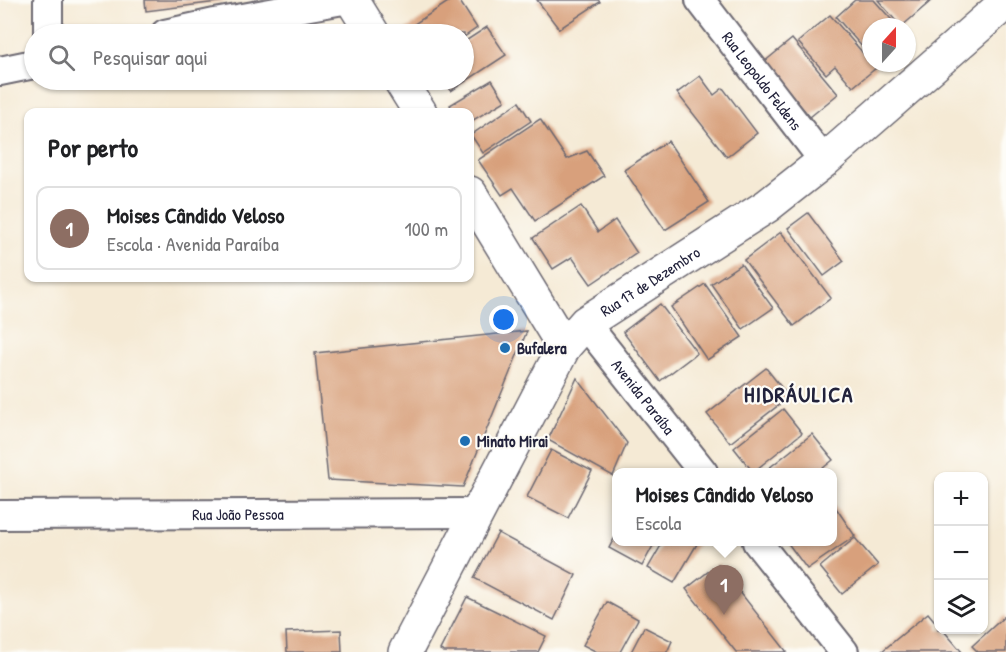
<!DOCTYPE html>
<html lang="pt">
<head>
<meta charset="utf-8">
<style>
  :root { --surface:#fff; --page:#f2f2f2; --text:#202124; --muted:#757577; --line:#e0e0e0; --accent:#0f766e }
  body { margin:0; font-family:"Patrick Hand",sans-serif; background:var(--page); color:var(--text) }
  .controls { position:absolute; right:18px; bottom:18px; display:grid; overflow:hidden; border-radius:12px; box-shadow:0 2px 4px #0004 }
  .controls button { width:54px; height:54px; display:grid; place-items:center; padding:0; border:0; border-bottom:2px solid var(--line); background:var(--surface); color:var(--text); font:30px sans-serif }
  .compass { position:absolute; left:862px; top:18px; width:54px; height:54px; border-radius:50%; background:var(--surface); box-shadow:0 2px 4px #0004; rotate:21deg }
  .you { position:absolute; left:504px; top:320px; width:21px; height:21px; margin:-15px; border:4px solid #fff; border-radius:50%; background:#1a73e8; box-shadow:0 0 0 9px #1a73e833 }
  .badge { display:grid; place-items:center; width:39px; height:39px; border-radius:50%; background:var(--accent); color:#fff; font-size:20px; font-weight:700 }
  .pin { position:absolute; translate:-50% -50px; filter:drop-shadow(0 2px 3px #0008) }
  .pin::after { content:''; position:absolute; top:32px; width:21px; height:18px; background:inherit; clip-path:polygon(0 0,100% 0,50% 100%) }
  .popup { position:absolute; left:612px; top:468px; width:225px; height:78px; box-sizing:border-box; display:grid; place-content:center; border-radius:12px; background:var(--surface); filter:drop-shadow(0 2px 4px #0005); font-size:20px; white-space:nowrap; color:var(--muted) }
  .popup b { font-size:22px; color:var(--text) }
  .popup::after { content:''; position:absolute; left:50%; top:100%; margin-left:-12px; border:12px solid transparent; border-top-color:var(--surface) }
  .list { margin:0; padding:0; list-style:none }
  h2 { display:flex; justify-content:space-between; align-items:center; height:78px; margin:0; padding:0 24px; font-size:26px }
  h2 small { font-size:20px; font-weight:400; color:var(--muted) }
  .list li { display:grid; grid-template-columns:39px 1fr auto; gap:18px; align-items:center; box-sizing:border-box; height:84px; margin:0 12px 12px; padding:0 12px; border:2px solid var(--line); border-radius:12px }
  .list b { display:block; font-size:22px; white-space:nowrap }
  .list p { margin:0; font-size:20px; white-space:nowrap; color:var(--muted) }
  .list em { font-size:20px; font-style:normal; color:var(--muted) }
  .icon { flex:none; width:33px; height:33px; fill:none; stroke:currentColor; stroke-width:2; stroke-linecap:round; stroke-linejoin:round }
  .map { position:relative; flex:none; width:1006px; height:652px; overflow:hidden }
  .search { position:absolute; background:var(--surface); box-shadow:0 2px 4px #0004; left:24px; top:24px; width:450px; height:66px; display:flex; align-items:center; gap:15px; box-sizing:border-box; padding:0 21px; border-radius:33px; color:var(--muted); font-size:22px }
  .panel { position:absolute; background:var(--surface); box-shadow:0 2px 4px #0004; left:24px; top:108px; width:450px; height:174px; border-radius:12px }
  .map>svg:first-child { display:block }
  .building { fill:#d8a07c }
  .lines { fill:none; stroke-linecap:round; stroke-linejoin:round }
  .minor-casing { stroke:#6c6871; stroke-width:32 }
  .tertiary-casing { stroke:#6c6871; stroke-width:36 }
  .secondary-casing { stroke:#6c6871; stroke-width:36 }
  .minor { stroke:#fff; stroke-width:28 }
  .tertiary { stroke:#fff; stroke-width:33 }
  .secondary { stroke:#fff; stroke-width:33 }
  .poi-dot { fill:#1f6fb2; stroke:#fdfcf7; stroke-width:2 }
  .labels { text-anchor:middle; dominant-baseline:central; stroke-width:4.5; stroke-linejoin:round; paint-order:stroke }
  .street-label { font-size:16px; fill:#22223b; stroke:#fdfcf7 }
  .poi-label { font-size:16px; font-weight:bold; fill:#22223b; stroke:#fdfcf7; text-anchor:start }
  .district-label { font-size:22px; font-weight:bold; letter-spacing:1.5px; fill:#22223b; stroke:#fdfcf7 }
</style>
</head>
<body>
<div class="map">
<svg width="1006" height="652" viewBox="0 0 1006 652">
  <rect width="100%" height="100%" fill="#fdfcf7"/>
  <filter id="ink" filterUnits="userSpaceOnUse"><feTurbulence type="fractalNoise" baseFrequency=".0167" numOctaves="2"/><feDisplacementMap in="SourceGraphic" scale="12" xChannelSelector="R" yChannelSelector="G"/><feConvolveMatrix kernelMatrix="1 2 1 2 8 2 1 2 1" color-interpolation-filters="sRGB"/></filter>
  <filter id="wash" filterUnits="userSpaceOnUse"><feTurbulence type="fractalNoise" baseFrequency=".008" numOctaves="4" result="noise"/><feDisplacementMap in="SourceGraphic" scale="24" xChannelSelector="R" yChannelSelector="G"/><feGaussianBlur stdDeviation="1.35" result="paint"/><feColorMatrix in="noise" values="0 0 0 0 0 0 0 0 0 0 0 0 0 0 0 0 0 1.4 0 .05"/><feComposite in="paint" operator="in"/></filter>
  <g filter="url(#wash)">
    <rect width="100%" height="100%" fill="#f5ead5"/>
    <g id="blocks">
      <g class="building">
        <polygon points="145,0 225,0 225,1 146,11"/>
        <polygon points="451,0 459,0 477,28 464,37 464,34 404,34 402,32"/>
        <polygon points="537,0 598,0 600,2 559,29"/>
        <polygon points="855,0 874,0 898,27 871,27 871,57 836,17"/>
        <polygon points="878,0 932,0 901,27"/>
        <polygon points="830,15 876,68 853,87 835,66 826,74 798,42"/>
        <polygon points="487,27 506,55 451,91 444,80 464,80 464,42"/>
        <polygon points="792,39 838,94 810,117 764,62"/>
        <polygon points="700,76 714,95 723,88 757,133 727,157 677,93"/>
        <polygon points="492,80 505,101 470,122 470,112 454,112 450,105"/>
        <polygon points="519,102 531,121 483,153 471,135"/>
        <polygon points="540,119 567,159 587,151 604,176 535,221 513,188 502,195 478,160"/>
        <polygon points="668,141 709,202 665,230 624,170"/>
        <polygon points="581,206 598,232 615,220 637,253 591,284 572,257 553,269 533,238"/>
        <polygon points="808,213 844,261 824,276 788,228"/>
        <polygon points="781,232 831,298 794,326 744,260"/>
        <polygon points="741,264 773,308 743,329 711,284"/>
        <polygon points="705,284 742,337 707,360 671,307"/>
        <polygon points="660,304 697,353 660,381 623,332"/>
        <polygon points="527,331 463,487 328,480 315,353"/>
        <polygon points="766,368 789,397 730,443 707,414"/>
        <polygon points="577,378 627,443 613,476 548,440"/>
        <polygon points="783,409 802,433 753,472 734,448"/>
        <polygon points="812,434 833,460 818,472 764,472"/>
        <polygon points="551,450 592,471 568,518 527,497"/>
        <polygon points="832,502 855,536 807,569 787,542 832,542"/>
        <polygon points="498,533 576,575 554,620 474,578"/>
        <polygon points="616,535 616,542 655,542 642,566 609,548"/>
        <polygon points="855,538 878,565 842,594 820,567"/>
        <polygon points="663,542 692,542 697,544 674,583 648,568"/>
        <polygon points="718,564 787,652 736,652 686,589"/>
        <polygon points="467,597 546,636 538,652 444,652 440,650"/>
        <polygon points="607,602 638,619 620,652 597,652 583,645"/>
        <polygon points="928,613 938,625 938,630 943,630 962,652 881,652"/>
        <polygon points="1006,615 1006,652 978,652 972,646"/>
        <polygon points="644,627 672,641 667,652 631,652"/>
        <polygon points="341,630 342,652 287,652 286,632"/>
      </g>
    </g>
  </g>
  <g filter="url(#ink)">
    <use href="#blocks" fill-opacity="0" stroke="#6c6871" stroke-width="1.5"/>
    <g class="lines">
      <defs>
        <g id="minor">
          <path id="s1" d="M700 0 824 161"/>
          <polyline points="48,34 48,0"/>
          <polyline points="165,34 215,23 343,0"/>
          <polyline points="0,71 34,64"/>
          <path id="s2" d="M585 323 703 472"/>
          <path id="s3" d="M0 515 476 513"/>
          <polyline points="757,542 844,652"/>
        </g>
        <g id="tertiary">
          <polyline points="352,0 373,34"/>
          <polyline points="400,80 420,112"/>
          <polyline points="470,193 564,347"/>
        </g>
        <g id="secondary">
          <path id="s4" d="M405 652 564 347 585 323 767 206 824 161 996 11 1005 0"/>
        </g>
      </defs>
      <use href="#minor" class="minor-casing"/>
      <use href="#tertiary" class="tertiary-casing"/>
      <use href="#secondary" class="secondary-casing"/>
      <use href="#minor" class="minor"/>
      <use href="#tertiary" class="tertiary"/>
      <use href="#secondary" class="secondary"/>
    </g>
  </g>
  <g class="poi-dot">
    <circle cx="505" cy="348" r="6"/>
    <circle cx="465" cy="441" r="6"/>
  </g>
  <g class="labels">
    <g class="street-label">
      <text stroke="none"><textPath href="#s1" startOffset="102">Rua Leopoldo Feldens</textPath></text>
      <text stroke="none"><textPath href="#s4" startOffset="453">Rua 17 de Dezembro</textPath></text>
      <text stroke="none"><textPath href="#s2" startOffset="94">Avenida Paraíba</textPath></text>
      <text stroke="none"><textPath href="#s3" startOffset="238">Rua João Pessoa</textPath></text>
    </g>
    <g class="poi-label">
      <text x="517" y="348">Bufalera</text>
      <text x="477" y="441">Minato Mirai</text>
    </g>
    <g class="district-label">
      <text x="799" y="394">HIDRÁULICA</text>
    </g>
  </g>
</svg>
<div class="controls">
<button>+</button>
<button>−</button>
<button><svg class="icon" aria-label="layers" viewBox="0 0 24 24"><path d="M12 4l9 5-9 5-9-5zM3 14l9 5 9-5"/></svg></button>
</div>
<svg class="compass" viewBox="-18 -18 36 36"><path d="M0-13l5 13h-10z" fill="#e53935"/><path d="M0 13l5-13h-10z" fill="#757577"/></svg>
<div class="you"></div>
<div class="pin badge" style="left:724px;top:615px;background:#8d6e63">1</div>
<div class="popup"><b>Moises Cândido Veloso</b>Escola</div>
<div class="search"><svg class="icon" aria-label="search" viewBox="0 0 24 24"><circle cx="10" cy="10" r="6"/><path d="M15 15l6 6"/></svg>Pesquisar aqui</div>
<section class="panel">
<h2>Por perto<small></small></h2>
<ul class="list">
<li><span class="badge" style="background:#8d6e63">1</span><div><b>Moises Cândido Veloso</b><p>Escola · Avenida Paraíba</p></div><em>100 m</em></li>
</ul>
</section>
</div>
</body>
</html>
